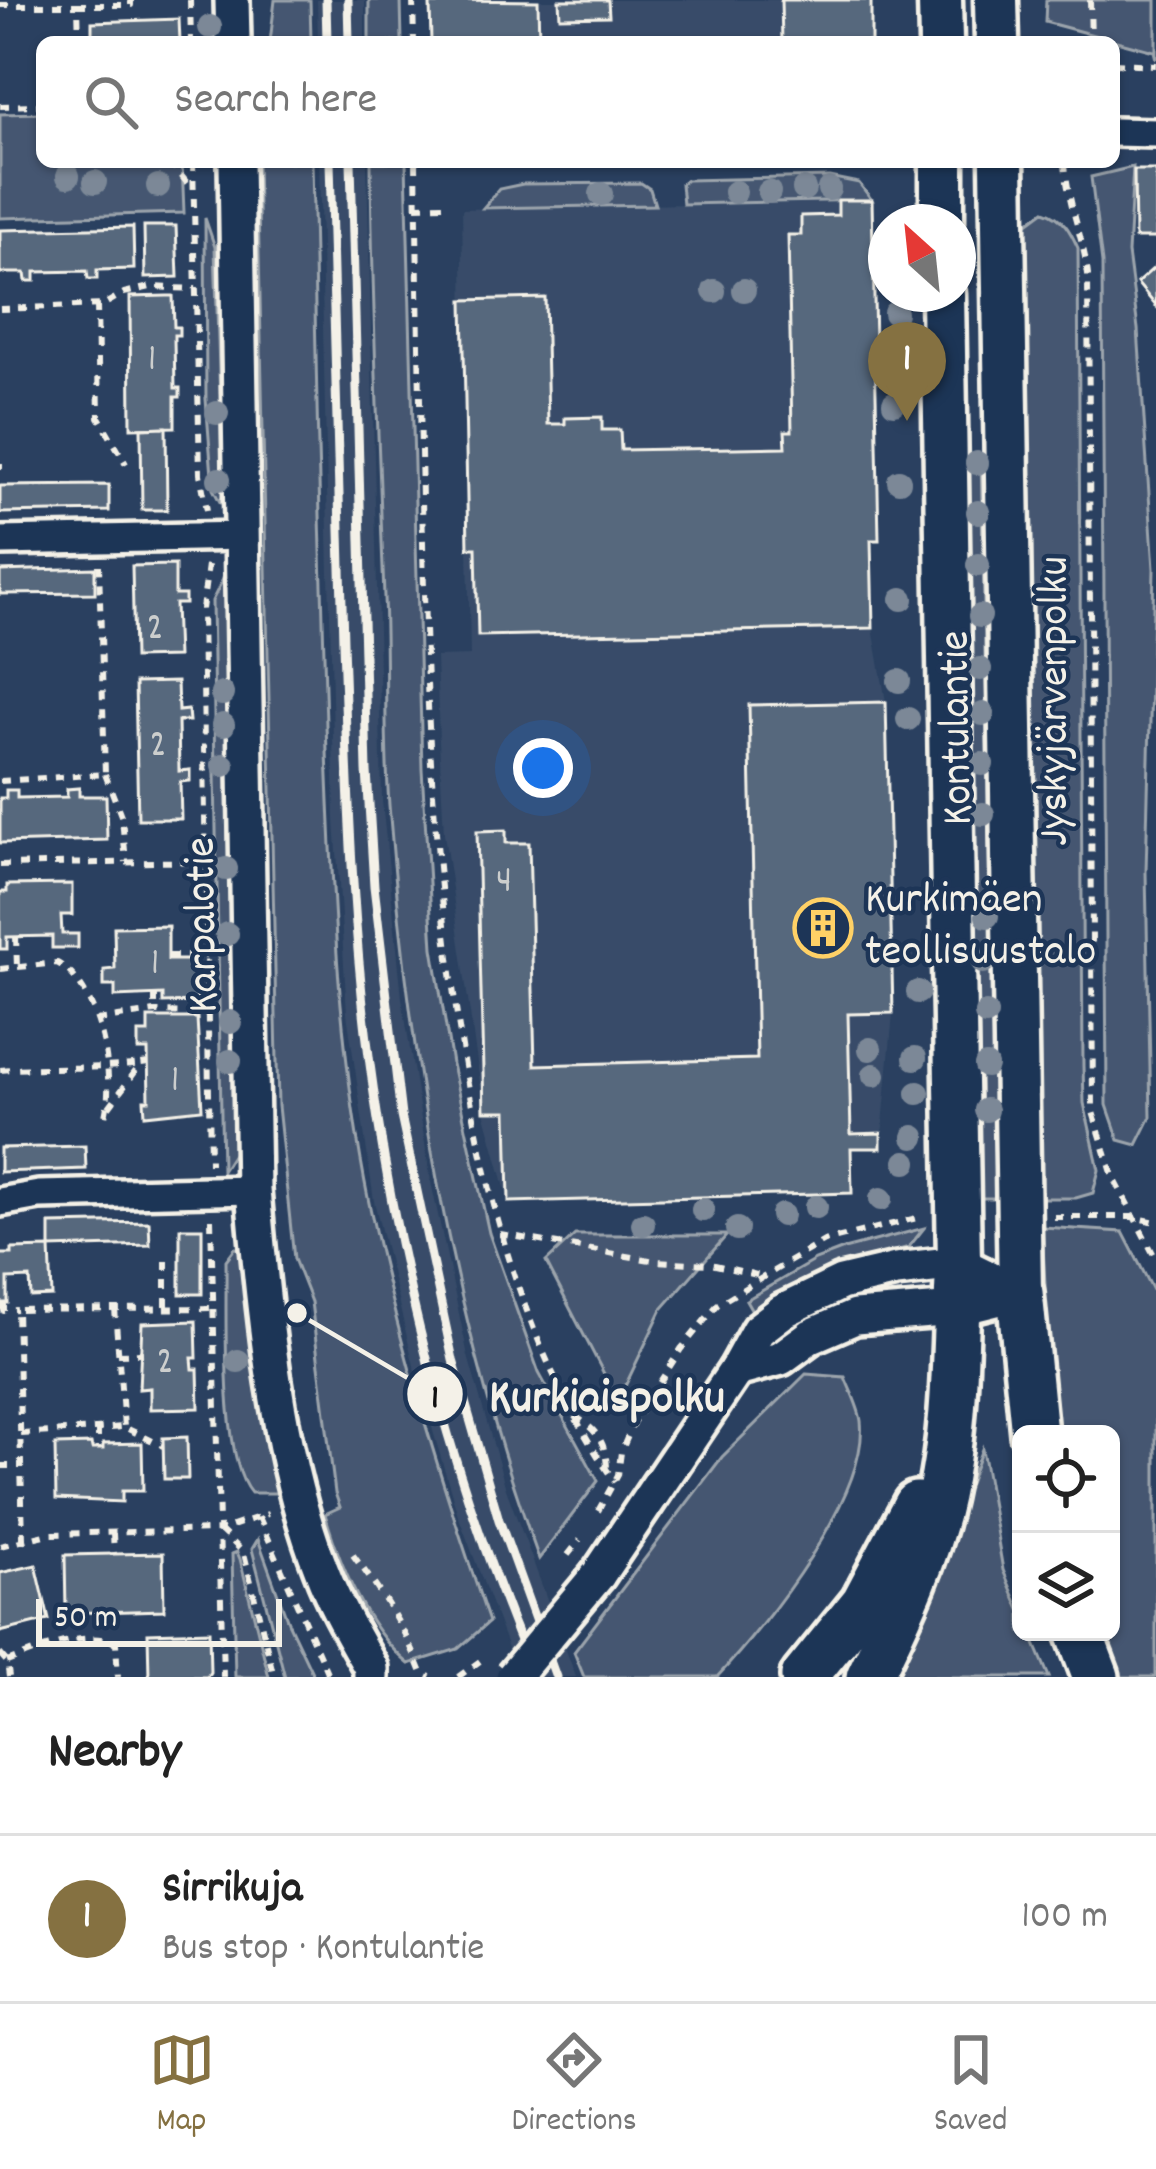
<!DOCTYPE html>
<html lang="en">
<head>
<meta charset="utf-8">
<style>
  :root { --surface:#fff; --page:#f2f2f2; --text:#222; --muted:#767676; --line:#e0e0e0; --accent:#857141 }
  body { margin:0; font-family:Dekko,sans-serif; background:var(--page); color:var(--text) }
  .controls { position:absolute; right:36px; bottom:36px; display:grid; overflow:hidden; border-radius:18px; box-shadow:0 3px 9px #0004 }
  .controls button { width:108px; height:108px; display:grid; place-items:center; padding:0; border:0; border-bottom:3px solid var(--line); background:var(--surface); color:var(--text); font:60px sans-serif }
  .compass { position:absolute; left:868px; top:204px; width:108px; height:108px; border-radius:50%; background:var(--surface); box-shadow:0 3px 9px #0004; rotate:333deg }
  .scale { position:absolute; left:36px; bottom:30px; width:246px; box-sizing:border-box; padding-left:12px; border:6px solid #f4f1e8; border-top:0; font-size:33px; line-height:42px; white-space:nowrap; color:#f4f1e8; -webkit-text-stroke:9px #1d3557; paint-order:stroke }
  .you { position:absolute; left:543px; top:768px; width:42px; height:42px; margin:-30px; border:9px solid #fff; border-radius:50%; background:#1a73e8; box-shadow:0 0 0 18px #1a73e833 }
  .badge { display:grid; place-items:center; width:78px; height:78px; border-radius:50%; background:var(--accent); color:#fff; font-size:39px; font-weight:700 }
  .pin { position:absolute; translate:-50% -99px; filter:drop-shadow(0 3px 6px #0008) }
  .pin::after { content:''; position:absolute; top:63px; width:42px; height:36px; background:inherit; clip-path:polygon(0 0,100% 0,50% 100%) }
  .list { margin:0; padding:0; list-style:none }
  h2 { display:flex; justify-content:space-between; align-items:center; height:156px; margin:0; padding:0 48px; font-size:51px }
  h2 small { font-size:39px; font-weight:400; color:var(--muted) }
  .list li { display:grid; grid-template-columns:78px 1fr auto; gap:36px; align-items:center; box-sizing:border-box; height:168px; padding:0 48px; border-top:3px solid var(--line) }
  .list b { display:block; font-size:45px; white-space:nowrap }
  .list p { margin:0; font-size:39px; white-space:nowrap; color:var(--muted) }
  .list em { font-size:39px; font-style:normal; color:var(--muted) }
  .icon { flex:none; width:66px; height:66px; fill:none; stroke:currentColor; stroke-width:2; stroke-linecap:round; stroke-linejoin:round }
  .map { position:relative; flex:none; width:1156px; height:1677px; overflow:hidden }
  .search { position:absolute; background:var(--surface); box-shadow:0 3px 9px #0004; left:36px; right:36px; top:36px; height:132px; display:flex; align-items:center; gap:30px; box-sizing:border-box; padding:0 42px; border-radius:18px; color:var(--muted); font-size:45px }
  .sheet { height:324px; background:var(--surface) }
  nav { display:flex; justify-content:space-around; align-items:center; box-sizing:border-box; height:168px; border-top:3px solid var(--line); background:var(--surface); font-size:33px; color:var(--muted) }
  nav a { display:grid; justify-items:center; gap:6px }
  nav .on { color:var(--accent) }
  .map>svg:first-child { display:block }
  .built { fill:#374c69 }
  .green { fill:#445771; stroke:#9ca4ac; stroke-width:3 }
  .building { fill:#56677d; stroke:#f4f1e8; stroke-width:3 }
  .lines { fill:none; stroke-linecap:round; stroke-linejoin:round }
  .minor-casing { stroke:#f4f1e8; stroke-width:36 }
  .tertiary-casing { stroke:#f4f1e8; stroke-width:42 }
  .primary-casing { stroke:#f4f1e8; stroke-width:51 }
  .trunk-casing { stroke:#f4f1e8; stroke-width:54 }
  .path { stroke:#f4f1e8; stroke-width:6; stroke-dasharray:9 9; stroke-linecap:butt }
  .minor { stroke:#1d3557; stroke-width:27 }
  .tertiary { stroke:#1d3557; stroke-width:33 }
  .primary { stroke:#1d3557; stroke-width:42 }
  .trunk { stroke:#1d3557; stroke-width:45 }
  .rail { stroke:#f4f1e8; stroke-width:9 }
  .tertiary-bridge-casing { stroke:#f4f1e8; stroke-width:42; stroke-linecap:butt }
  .path-bridge { stroke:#f4f1e8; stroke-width:6; stroke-dasharray:9 9; stroke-linecap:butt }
  .tertiary-bridge { stroke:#1d3557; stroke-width:33 }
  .tree { fill:#7c8897 }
  .labels { text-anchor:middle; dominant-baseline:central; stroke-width:9; stroke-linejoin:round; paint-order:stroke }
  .number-label { font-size:39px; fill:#cccecd }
  .street-label { font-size:45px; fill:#f4f1e8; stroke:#1d3557 }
  .poi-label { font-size:45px; fill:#f4f1e8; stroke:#1d3557; text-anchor:start }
  .leader { fill:none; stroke:#f4f1e8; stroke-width:4.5 }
  .callout-dot { fill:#f4f1e8; stroke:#1d3557; stroke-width:4.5 }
  .mark-label { font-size:36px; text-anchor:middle; font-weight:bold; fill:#111 }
  .callout-label { font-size:48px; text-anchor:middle; font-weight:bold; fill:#f4f1e8; stroke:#1d3557; stroke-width:9; stroke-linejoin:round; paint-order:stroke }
</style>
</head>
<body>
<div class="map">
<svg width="1156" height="1677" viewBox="0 0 1156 1677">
  <rect width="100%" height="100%" fill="#2a4060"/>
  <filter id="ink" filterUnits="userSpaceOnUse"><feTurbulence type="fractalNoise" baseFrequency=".00833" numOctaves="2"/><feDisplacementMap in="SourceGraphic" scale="24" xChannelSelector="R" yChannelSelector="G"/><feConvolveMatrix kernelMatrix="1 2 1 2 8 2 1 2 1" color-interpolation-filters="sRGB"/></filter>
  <g filter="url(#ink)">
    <g class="built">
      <polygon points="317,0 365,0 365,42 318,42"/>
      <polygon points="429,0 871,0 871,42 431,42"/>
      <polygon points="319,162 367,162 382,801 402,998 431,1182 468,1356 506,1489 576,1677 519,1677 458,1515 416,1374 374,1201 347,1013 335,819"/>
      <polygon points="872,200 879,539 871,540 873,628 886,702 893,1013 881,1148 851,1149 852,1193 509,1202 484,1111 444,833 439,740 436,657 470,656 462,209"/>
    </g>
    <g class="green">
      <polygon points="275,0 310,0 311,42 270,42"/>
      <polygon points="369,0 401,0 402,42 369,42"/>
      <polygon points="1046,0 1156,0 1156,59 1154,51 1045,22"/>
      <polygon points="42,113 42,162 182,162 184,213 0,218 0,114"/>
      <path d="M257 162H312C315 350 320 537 326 725 332 884 337 1047 369 1203 399 1346 442 1485 489 1622L458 1649 409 1664C366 1629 340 1565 325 1514L340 1507 335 1493 311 1302 294 1259 278 1106Z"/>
      <path d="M371 162H406L422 769 433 948 452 1064 489 1233 539 1373 598 1481 539 1559C451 1316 409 1062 389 805 384 736 387 666 384 597 379 452 372 307 371 162Z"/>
      <polygon points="1133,167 1128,253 1138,329 1154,569 1146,872 1151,1117 1137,1145 1119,1140 1107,1105 1102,263 1091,177"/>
      <polygon points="829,177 859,183 872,200 683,204 681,184 686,180"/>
      <polygon points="641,183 650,189 655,205 483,208 499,189 523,184"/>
      <path d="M1044 211C1063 217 1070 230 1078 248L1083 1066 1084 1103 1099 1170 1093 1193 1076 1198H1041L1025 225Z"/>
      <polygon points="205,218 215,247 223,496 220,502 213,489 206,399"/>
      <polygon points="965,456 981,456 996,1198 980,1198"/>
      <polygon points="224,577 236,1149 222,1171 212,601"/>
      <polygon points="1042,1227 1123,1232 1156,1296 1156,1677 1116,1677 1101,1632 1111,1632 1111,1434 1058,1434 1050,1379"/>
      <polygon points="924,1228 909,1247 827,1272 754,1314 746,1300 815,1260 844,1249"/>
      <polygon points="575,1235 727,1235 662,1309 618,1401 546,1262"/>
      <path d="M235 1248 242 1249 252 1361 281 1493H251C220 1459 227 1311 226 1260Z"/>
      <path d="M806 1374 845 1377C850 1390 859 1407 861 1421 869 1495 766 1625 717 1677H584L574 1652 722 1457Z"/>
      <polygon points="982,1449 1003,1570 1021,1612 1021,1632 1030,1632 1049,1677 886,1677 932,1581"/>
      <polygon points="258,1539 288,1622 314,1677 285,1677 252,1549"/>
      <polygon points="237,1552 240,1559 269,1677 235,1677 232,1554"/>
    </g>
    <g class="building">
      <polygon points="437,0 538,1 539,42 431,42 430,4 437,4"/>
      <polygon points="559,0 608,0 609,16 560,17"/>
      <polygon points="781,0 871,0 871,42 782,42"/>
      <polygon points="179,19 180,42 92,42 92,22"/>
      <polygon points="1134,170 1156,170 1156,238 1135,238"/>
      <polygon points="838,200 872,200 879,540 871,540 873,628 478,636 476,548 468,548 463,300 545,298 548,424 565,424 565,418 602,417 602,430 620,430 621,450 786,447 785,431 792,431 788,235 801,235 801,216 838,215"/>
      <polygon points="144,226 176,226 178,277 145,278"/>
      <polygon points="133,227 134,269 97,270 97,279 88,279 87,271 35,272 35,281 26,281 25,273 0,273 0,230"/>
      <polygon points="1156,266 1156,306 1137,283"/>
      <polygon points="167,296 173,296 174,327 179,327 179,335 174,335 174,340 175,388 180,388 180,397 175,397 175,427 131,428 130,297"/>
      <polygon points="166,427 167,510 142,510 141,428"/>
      <polygon points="109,485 109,511 0,513 0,486"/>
      <polygon points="175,565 175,595 185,595 185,604 175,604 177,657 134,658 132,566"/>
      <polygon points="95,568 95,593 0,594 0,571"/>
      <polygon points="177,682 178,711 188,710 189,721 178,721 179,771 190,770 190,781 180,782 181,819 138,819 135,683"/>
      <polygon points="886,702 893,1013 848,1014 851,1134 881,1133 881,1148 851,1148 852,1193 509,1202 507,1111 484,1111 477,831 506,830 506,843 529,843 535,1065 757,1059 749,705"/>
      <polygon points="79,788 79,796 106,796 107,840 0,843 0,798 6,798 6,790 17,790 17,798 67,797 67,789"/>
      <polygon points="72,884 72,915 61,915 62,934 78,934 78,948 52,948 52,936 7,937 7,949 0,949 0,892 7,892 7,885"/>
      <polygon points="168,926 168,960 196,960 197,1002 163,1003 163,995 115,997 115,986 104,986 104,970 115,969 114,927"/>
      <polygon points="148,1018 197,1018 202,1109 145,1115 144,1100 149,1100 148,1050 138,1050 138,1033 148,1033"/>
      <polygon points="85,1146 86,1169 0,1172 0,1148"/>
      <polygon points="149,1222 150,1245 50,1248 50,1224"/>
      <rect x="180" y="1228" width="22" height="66"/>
      <polygon points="50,1248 52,1296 31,1297 30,1278 8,1279 8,1303 0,1303 0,1249 0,1254 12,1254 12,1249"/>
      <polygon points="196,1321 197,1358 192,1358 193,1369 198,1369 199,1408 150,1409 150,1388 139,1389 142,1323"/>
      <polygon points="187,1437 188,1479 164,1479 163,1438"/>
      <polygon points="142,1443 143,1491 122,1491 122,1502 56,1499 55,1445 91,1444 92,1449 103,1449 103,1444"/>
      <polygon points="163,1553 164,1610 66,1613 65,1555"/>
      <polygon points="36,1565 49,1620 0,1632 0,1573"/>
      <polygon points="209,1631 210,1672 207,1677 149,1677 148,1633"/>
    </g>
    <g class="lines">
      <defs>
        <g id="minor">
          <polyline points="1114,132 1156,133"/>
          <polyline points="0,541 244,536"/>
          <polyline points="0,1202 39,1195 253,1190"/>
        </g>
        <g id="tertiary">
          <polyline points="232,0 233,42"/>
          <path d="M236 162 253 1190C263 1310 277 1457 321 1569 334 1604 353 1636 371 1668V1677"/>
          <polyline points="736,1370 781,1358 811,1336 855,1317 956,1309 1020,1293"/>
          <polyline points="598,1575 736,1370 758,1330 783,1311 841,1283 896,1270 959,1263 1020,1293"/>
        </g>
        <g id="primary">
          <polyline points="940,0 941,42"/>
          <polyline points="996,0 997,42"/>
          <polyline points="942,162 942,222"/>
          <polyline points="1002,162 1020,1293"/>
          <polyline points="943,294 959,1263"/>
        </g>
        <g id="trunk">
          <polyline points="1020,1293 1034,1434"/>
          <polyline points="1079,1632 1096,1677"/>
          <polyline points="804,1677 864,1603 916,1505"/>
          <path d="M869 1677C897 1619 927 1559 940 1496 957 1420 954 1340 959 1263"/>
        </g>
      </defs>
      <use href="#minor" class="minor-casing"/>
      <use href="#tertiary" class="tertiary-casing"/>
      <use href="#primary" class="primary-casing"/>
      <use href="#trunk" class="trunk-casing"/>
      <g class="path">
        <polyline points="190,0 191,42"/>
        <polyline points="413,0 414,42"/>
        <polyline points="1090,0 1091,42"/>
        <polyline points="0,5 78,5"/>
        <polyline points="79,42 78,5 131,5 131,0"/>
        <polyline points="1114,63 1156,65"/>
        <polyline points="0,106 42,105"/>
        <polyline points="170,162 192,189"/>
        <polyline points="193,162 200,474 207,510"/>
        <path d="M416 162C418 289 420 416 423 543 426 711 434 875 461 1041 485 1196 524 1351 615 1482"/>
        <path d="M1065 162C1067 203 1083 235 1088 275L1093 1112 1113 1176 1156 1259"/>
        <polyline points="416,206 443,205"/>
        <polyline points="97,305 99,417 126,464"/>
        <polyline points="0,309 103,305 124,293 150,287 196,289"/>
        <polyline points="0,466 3,466"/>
        <polyline points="208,565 202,609 210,1164"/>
        <polyline points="105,774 122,818 126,862"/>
        <polyline points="0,781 105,774 99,565"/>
        <polyline points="0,865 205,861"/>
        <polyline points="16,937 17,967"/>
        <polyline points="168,956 206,956"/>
        <path d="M0 969 57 963C100 986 118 1080 103 1123"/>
        <polyline points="155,995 155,1012"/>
        <polyline points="97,1020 155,1012 206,1013"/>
        <path d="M0 1070C49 1066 93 1070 141 1064"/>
        <polyline points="109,1107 141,1064 148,1063"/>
        <polyline points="1054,1217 1133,1217 1156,1222"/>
        <polyline points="211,1219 223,1677"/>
        <polyline points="500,1234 656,1261 711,1264 761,1276"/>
        <polyline points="166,1261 166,1307"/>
        <polyline points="4,1303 4,1311 17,1310"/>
        <polyline points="115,1309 124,1427"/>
        <polyline points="118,1354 143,1353"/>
        <path d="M575 1416C597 1431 605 1440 607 1467"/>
        <polyline points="98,1429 98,1449"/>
        <polyline points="21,1434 124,1427 163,1446"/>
        <polyline points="0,1466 20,1466"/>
        <polyline points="598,1511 618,1475 621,1452 633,1424 681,1349 718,1304 824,1241 921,1217"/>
        <polyline points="259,1517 329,1677"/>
        <polyline points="220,1530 244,1553 274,1677"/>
        <polyline points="113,1534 114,1554"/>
        <polyline points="23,1540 17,1310 214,1308"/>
        <polyline points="0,1546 49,1534 220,1530 268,1514"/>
        <path d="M353 1555C382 1594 405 1628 422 1673L430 1677"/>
        <polyline points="0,1654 7,1662 9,1677"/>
        <path d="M7 1662C38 1650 84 1629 116 1643L118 1677"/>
      </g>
      <use href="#minor" class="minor"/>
      <use href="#tertiary" class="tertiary"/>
      <use href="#primary" class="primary"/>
      <use href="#trunk" class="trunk"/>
      <g class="rail">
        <polyline points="326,0 327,42"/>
        <polyline points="348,0 349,42"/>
        <path d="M330 162C334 322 338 482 343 642 348 802 353 962 378 1120 407 1309 460 1500 535 1677"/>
        <polyline points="351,162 367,771 374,886 401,1116 453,1360 499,1520 556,1677"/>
      </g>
      <defs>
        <polyline id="tertiary-bridge" points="513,1677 598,1575"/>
      </defs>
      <use href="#tertiary-bridge" class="tertiary-bridge-casing"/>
      <g class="path-bridge">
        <polyline points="568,1555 580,1540"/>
        <polyline points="458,1677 484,1658"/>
      </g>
      <use href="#tertiary-bridge" class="tertiary-bridge"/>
    </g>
    <g class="tree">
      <circle cx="210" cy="27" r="12"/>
      <circle cx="68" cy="176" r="12"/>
      <circle cx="95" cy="182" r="12"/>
      <circle cx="158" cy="186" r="12"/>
      <circle cx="804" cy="189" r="12"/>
      <circle cx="829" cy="189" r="12"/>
      <circle cx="735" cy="192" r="12"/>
      <circle cx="769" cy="192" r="12"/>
      <circle cx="601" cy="194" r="12"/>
      <circle cx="744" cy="290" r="12"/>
      <circle cx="714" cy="291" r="12"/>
      <circle cx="895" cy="313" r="12"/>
      <circle cx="894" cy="339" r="12"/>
      <circle cx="894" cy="375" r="12"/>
      <circle cx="894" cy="403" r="12"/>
      <circle cx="217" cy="413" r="12"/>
      <circle cx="977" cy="463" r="12"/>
      <circle cx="219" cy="479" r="12"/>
      <circle cx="899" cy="481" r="12"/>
      <circle cx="978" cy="512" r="12"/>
      <circle cx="978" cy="565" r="12"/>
      <circle cx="902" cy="599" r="12"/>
      <circle cx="980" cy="616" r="12"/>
      <circle cx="980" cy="669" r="12"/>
      <circle cx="899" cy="681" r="12"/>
      <circle cx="222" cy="694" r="12"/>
      <circle cx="983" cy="714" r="12"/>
      <circle cx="908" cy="719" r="12"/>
      <circle cx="223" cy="725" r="12"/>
      <circle cx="982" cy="764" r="12"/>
      <circle cx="223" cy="765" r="12"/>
      <circle cx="983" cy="814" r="12"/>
      <circle cx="226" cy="869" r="12"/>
      <circle cx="987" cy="916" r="12"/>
      <circle cx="227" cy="934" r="12"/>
      <circle cx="983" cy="962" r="12"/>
      <circle cx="918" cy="992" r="12"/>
      <circle cx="986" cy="1014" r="12"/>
      <circle cx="230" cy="1022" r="12"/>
      <circle cx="870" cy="1049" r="12"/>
      <circle cx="915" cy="1058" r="12"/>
      <circle cx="230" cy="1061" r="12"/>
      <circle cx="986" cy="1066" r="12"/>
      <circle cx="874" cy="1075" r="12"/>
      <circle cx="918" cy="1093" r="12"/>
      <circle cx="986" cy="1110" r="12"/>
      <circle cx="914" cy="1137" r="12"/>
      <circle cx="906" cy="1162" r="12"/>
      <circle cx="881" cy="1199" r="12"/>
      <circle cx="816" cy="1207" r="12"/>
      <circle cx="703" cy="1210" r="12"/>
      <circle cx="782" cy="1215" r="12"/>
      <circle cx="643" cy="1224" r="12"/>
      <circle cx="737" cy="1229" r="12"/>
      <circle cx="238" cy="1361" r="12"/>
    </g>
  </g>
  <defs>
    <symbol id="building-ring" viewBox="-11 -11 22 22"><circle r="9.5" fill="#1d3557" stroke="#ffd166" stroke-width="1.5"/><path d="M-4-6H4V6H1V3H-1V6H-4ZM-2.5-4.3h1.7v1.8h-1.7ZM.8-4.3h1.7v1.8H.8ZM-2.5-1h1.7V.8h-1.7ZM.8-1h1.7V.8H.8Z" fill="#ffd166"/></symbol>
  </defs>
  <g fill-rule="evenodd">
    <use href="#building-ring" x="790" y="895" width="66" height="66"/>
  </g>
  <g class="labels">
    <g class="number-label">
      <text x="152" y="361">1</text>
      <text x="155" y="630">2</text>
      <text x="158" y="747">2</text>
      <text x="504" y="883">4</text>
      <text x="155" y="965">1</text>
      <text x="175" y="1082">1</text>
      <text x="165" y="1364">2</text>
    </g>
    <g class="street-label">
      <text transform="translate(1057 701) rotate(-90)">Jyskyjärvenpolku</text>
      <text transform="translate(959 728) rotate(-91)">Kontulantie</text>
      <text transform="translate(205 925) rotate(-91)">Karpalotie</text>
    </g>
    <g class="poi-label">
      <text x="865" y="902">Kurkimäen<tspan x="865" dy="52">teollisuustalo</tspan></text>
    </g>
  </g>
  <path class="leader" d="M297 1313L435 1394"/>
  <g class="callout-dot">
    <circle cx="297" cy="1313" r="12"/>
    <circle cx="435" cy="1394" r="30"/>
  </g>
  <g class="mark-label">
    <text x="435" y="1407">1</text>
  </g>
  <g class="callout-label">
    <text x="607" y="1411">Kurkiaispolku</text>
  </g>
</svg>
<div class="controls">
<button><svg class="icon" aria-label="locate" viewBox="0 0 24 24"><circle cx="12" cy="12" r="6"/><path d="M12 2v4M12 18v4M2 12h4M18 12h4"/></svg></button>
<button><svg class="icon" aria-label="layers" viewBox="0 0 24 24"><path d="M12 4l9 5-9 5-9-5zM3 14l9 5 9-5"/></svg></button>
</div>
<svg class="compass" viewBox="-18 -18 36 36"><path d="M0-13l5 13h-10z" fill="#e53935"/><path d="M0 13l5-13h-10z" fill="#767676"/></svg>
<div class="scale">50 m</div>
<div class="you"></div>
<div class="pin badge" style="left:907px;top:421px">1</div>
<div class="search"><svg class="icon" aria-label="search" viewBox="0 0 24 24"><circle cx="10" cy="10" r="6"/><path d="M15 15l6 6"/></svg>Search here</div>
</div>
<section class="sheet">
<h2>Nearby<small></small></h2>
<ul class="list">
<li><span class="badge">1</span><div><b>Sirrikuja</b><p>Bus stop · Kontulantie</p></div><em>100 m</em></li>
</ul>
</section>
<nav>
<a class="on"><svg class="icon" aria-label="map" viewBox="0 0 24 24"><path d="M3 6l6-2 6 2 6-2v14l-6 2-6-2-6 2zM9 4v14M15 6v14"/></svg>Map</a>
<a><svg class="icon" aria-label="directions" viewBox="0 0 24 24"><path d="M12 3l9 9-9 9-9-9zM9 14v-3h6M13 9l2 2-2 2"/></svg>Directions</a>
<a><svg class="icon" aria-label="saved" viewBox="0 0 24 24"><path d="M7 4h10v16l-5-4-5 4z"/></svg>Saved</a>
</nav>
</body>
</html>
